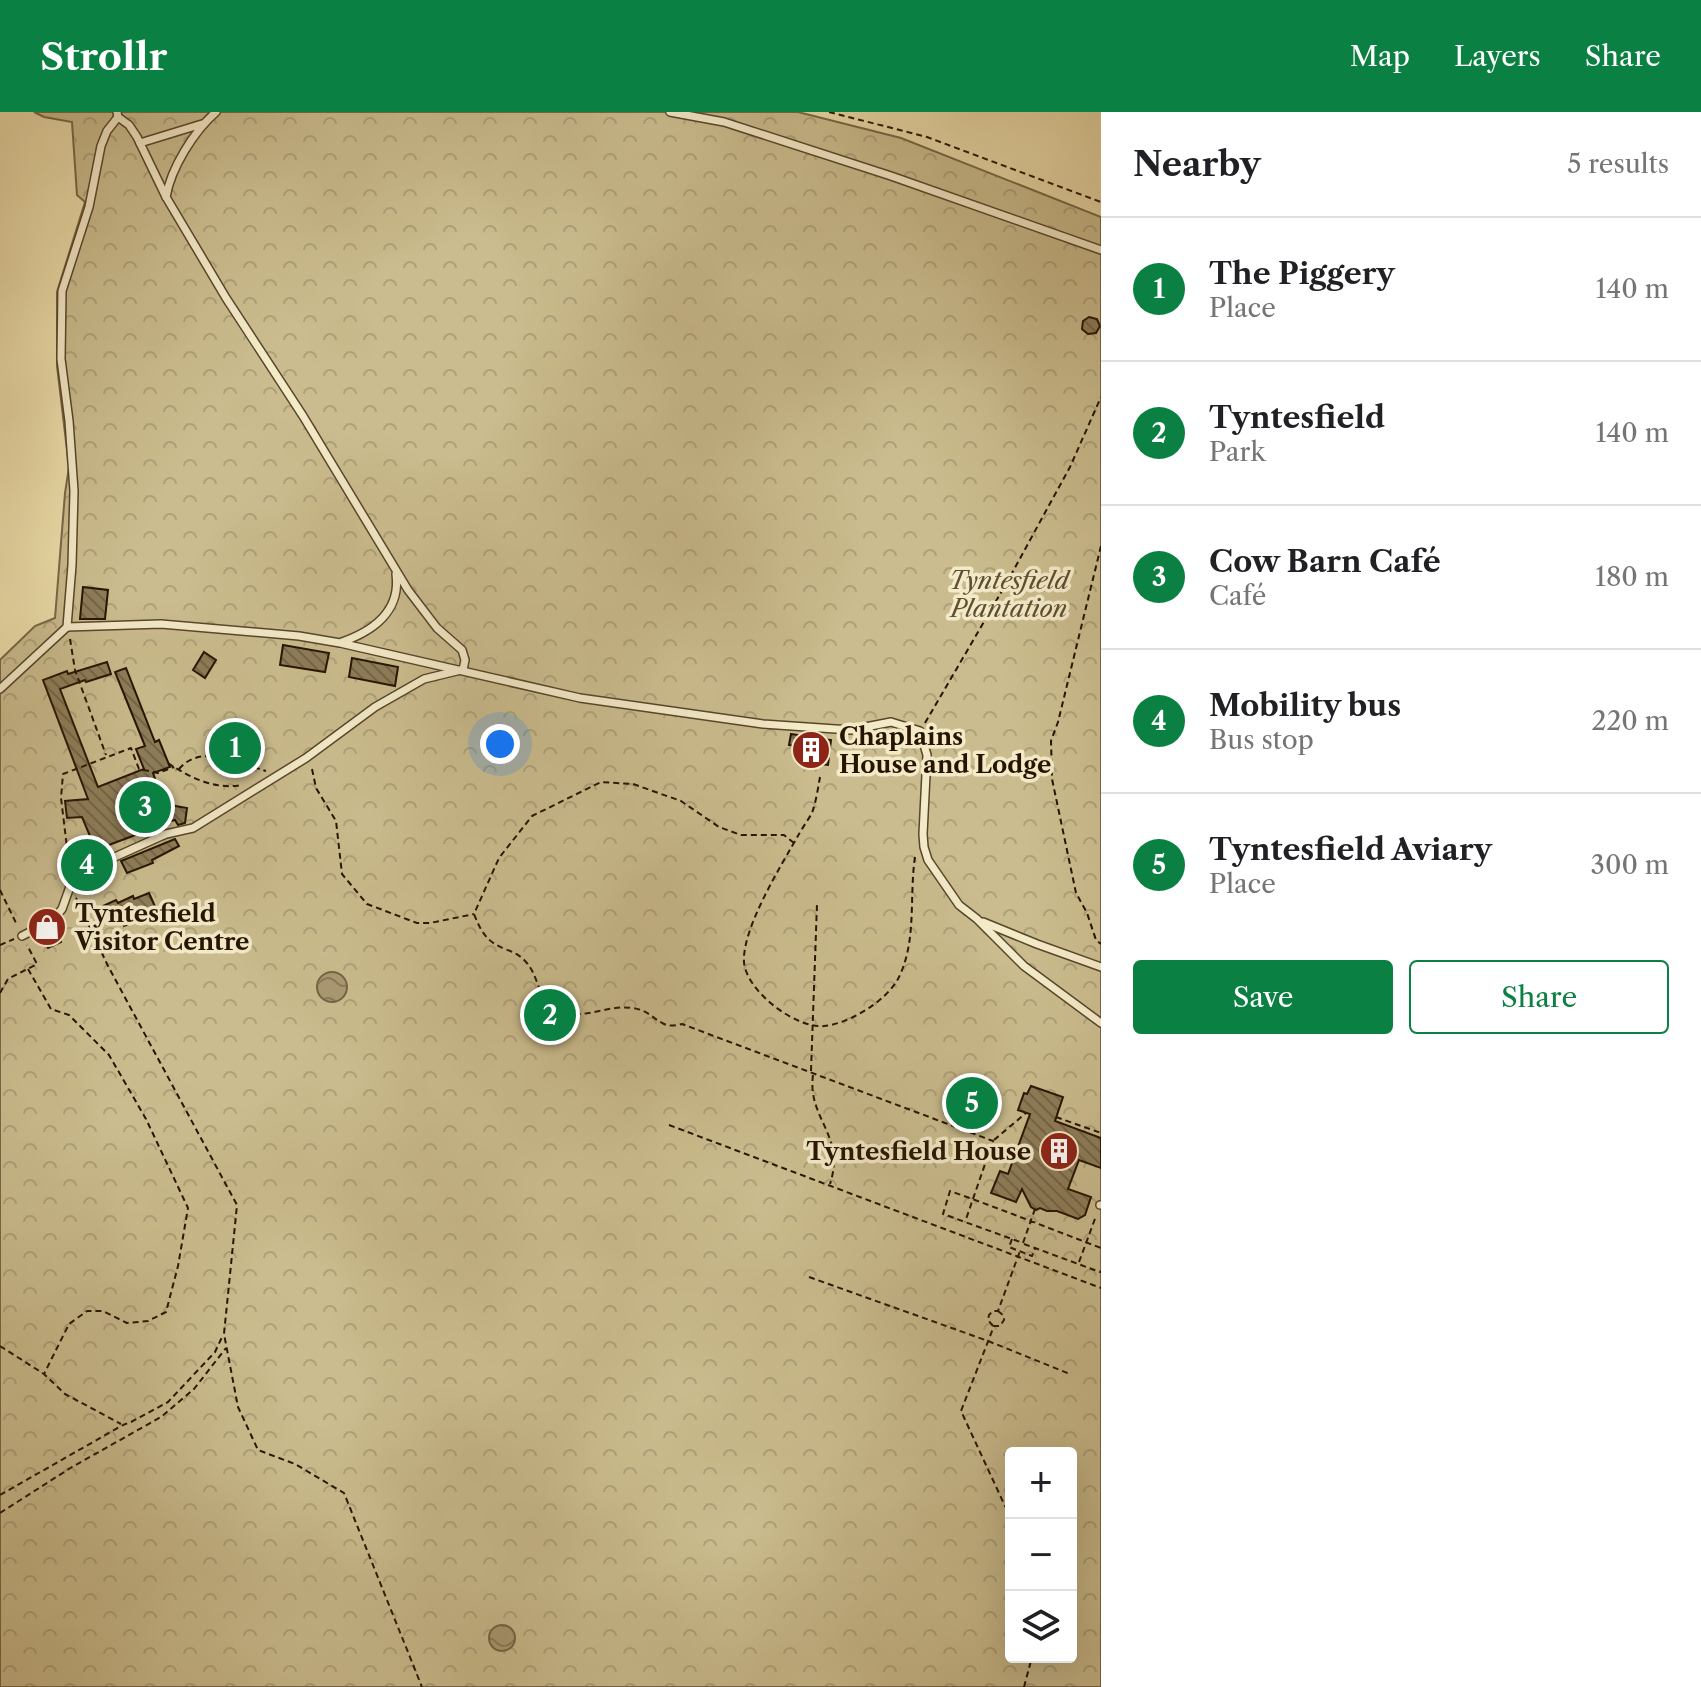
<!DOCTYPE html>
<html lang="en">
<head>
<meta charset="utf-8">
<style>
  :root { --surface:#fff; --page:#f6f6f6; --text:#202124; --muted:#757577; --line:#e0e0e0; --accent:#0b8043 }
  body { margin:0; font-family:"Libre Caslon Text",serif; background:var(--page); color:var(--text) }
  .controls { position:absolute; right:24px; bottom:24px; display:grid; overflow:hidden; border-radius:8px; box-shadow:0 8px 32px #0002 }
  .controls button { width:72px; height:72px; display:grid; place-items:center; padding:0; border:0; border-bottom:2px solid var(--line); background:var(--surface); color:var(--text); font:40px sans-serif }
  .you { position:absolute; left:500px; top:632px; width:28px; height:28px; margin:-20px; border:6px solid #fff; border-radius:50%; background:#1a73e8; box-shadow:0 0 0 12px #1a73e833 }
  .badge { display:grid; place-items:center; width:52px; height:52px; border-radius:50%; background:var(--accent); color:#fff; font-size:26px; font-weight:700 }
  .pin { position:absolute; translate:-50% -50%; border:4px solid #fff; box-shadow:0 2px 8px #0006 }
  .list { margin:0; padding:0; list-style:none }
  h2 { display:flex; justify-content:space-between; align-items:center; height:104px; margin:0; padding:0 32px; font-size:34px }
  h2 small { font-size:26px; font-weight:400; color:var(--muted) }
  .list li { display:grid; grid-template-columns:52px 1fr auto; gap:24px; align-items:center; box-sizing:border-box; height:144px; padding:0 32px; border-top:2px solid var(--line) }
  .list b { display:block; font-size:30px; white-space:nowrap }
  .list p { margin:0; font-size:26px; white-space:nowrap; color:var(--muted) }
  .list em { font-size:26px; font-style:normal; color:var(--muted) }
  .actions { display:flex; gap:16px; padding:24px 32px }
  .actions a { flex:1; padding:18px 0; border:2px solid var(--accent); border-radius:8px; text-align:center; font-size:28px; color:var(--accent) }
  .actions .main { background:var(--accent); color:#fff }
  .icon { flex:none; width:44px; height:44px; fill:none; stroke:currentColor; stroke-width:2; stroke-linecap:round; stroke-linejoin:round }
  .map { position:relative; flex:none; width:1101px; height:1575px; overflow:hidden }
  header { display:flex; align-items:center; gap:48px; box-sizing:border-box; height:112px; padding:0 40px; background:var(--accent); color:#fff }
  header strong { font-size:38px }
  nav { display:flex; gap:44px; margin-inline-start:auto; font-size:28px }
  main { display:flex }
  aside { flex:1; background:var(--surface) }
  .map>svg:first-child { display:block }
  .forest { fill:url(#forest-crowns); stroke:#786847; stroke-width:2; fill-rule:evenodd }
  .water { fill:url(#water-waves); stroke:#756444; stroke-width:2 }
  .building { fill:url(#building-back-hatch); stroke:#261400; stroke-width:2 }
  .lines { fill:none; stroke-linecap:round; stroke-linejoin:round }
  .service-casing { stroke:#58462b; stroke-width:10 }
  .path { stroke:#261400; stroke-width:2; stroke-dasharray:6 4; stroke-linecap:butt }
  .service { stroke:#f3eac8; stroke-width:7 }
  .labels { text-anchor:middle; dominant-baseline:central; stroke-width:7; stroke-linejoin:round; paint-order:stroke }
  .park-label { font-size:24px; font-style:italic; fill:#5f4f32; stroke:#f3eac8 }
  .poi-label { font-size:24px; font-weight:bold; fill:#261400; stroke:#f3eac8; text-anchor:start }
</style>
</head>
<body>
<header>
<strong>Strollr</strong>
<nav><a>Map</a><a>Layers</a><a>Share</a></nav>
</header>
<main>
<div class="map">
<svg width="1101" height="1575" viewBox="0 0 1101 1575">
  <defs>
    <pattern id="forest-crowns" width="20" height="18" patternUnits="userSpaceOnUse" patternTransform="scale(2)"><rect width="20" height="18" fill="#cabc8e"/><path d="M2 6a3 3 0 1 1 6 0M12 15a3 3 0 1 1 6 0" fill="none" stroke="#ada179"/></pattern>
    <pattern id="water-waves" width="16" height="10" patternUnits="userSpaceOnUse" patternTransform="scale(2)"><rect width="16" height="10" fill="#a99971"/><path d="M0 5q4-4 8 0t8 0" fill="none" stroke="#897c5a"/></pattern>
    <pattern id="building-back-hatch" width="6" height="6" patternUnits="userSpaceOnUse" patternTransform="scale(2)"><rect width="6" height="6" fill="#8d7d59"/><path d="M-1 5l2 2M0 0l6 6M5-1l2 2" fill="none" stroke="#736547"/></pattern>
  </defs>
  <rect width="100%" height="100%" fill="#ecdeab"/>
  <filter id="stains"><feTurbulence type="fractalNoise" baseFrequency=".0025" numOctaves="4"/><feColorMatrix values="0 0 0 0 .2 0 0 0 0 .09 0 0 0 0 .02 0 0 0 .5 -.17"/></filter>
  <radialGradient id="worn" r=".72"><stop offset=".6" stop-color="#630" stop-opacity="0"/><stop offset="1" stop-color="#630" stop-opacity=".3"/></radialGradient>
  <path class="forest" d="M34 0H798L901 26 1101 105V1575H0V548L35 514 55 506 65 381 69 355 57 254V180L85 90 77 83 72 10 44 5ZM1011 1341H1071V1545H1011Z"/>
  <g class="water">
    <circle cx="332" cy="875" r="15"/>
    <circle cx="502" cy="1526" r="13"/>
  </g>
  <g class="building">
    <polygon points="1089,205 1097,207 1100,214 1096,221 1088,222 1082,217 1083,209"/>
    <polygon points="83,475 108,478 105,507 80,507"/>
    <polygon points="283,533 329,541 325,560 280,553"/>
    <polygon points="204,540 216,548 205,566 193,558"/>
    <polygon points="352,546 398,555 395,574 349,565"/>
    <polygon points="107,550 111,562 86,570 85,568 60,577 98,675 144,657 136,637 145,634 115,560 126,556 155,630 159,628 170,655 153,661 164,692 187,696 185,711 178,713 175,708 166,710 167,711 85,742 79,743 75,730 90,724 82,705 67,706 65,689 88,687 43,568 67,559 68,562"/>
    <polygon points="216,622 257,633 253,651 212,639"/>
    <polygon points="791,622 831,628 828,653 803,650 804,643 793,642 794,634 789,633"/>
    <polygon points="175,727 179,734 152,748 153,751 127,761 121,749"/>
    <polygon points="149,781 157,799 148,803 150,807 140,811 138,808 124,814 119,804 109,808 103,794 116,788 118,791 133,784 134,787"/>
    <polygon points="56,814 61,830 48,836 41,822"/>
    <polygon points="1031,974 1063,985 1055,1009 1101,1026 1101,1056 1079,1048 1068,1077 1091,1085 1085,1103 1078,1107 1057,1099 1047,1099 1040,1096 1036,1098 1031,1095 1022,1077 1016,1090 991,1081 1000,1059 1008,1062 1030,1002 1018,998 1024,981 1027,982"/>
  </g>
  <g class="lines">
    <defs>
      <g id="service">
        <polyline points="117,0 118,5 129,13 137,25 166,85 226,186 303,304 408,478 437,516 462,538 465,548 463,558"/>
        <polyline points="670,0 724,10 891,64 1101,138"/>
        <polyline points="140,31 202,12"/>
        <path d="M166 85C171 56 194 19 216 0"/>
        <polyline points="67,515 72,453 74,379 69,309 61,247 62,179 89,95 101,34 107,19 118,5"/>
        <path d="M342 530C373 519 401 499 396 462"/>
        <polyline points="0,577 67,515 161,512 299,524 340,531 580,586 763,612 850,618 891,610 920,619 927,643 923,722 924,735 928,748 959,793 977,807 1024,854 1101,911"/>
        <polyline points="983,810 1037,832 1101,855"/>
        <polyline points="22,824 53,808 62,797 76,758 97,753 166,722 193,716 306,646 375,595 424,567 461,558"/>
        <polyline points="1100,1093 1101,1093"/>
      </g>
    </defs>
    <use href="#service" class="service-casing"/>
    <g class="path">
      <polyline points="829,0 927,25 1101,90"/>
      <polyline points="1101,434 1058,610 1051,629 1052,667 1076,781 1087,801 1096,828 1101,832"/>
      <polyline points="70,527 75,558 106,643"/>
      <polyline points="925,611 1006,472 1070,355 1101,285"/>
      <path d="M168 651C190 666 216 678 241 673"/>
      <path d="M179 657C201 631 238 651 266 659"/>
      <polyline points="312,657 316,676 336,709 342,762 367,792 417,811 430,811 474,802"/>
      <path d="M820 665C818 676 816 690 812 701 808 708 803 715 799 722 782 752 742 816 744 850 746 879 796 917 824 914 849 912 888 888 899 865 917 828 909 785 915 745"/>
      <path d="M794 731 784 723H741L719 715 681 689 633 672 601 670 532 704 499 746 474 802C481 820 487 830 505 837 513 840 520 843 526 850 540 865 537 890 559 899 583 909 608 892 632 896 648 898 652 906 664 912 670 915 677 913 682 912L993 1029 965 1110"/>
      <polyline points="69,752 61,686 63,662 131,636 139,657 158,661 174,655"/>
      <polyline points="0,778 17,813"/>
      <polyline points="76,786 108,854 237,1093 224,1222 238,1295 258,1338 295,1352 344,1381 422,1575"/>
      <polyline points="0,833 14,827"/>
      <polyline points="28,857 51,897 69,903 109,943 146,1007 188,1096 178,1154 166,1200 148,1209 127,1211 103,1199 87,1199 69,1212 44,1262"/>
      <polyline points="0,881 8,867 37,852 27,833"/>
      <polyline points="811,959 817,792"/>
      <path d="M813 963C807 1007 846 1023 830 1072"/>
      <polyline points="1056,1005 1101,1021"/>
      <polyline points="669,1013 1101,1176"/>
      <polyline points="994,1028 1026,1001"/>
      <path d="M1035 1097 1023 1131 943 1102 950 1079C1001 1097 1051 1117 1101 1136"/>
      <polyline points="1012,1127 1009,1135 1032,1144 1035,1137"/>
      <polyline points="1024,1132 1100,1160 1101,1159"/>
      <polyline points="1079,1150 1096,1104"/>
      <polyline points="809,1165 988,1229 1070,1262"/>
      <polyline points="998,1199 1004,1204 1004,1208 1000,1214 994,1214 961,1299 1011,1407"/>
      <polyline points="993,1214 988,1208 989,1203 993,1199 998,1199 1020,1139"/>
      <polyline points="0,1234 44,1262 65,1282 121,1312"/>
      <polyline points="0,1383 123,1313 131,1310 168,1290 215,1240 223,1223"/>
      <polyline points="0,1401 72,1355 161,1305 194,1277 226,1236"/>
      <polyline points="1024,1575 1032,1545"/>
    </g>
    <use href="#service" class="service"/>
  </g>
  <defs>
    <symbol id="building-disc" viewBox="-11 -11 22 22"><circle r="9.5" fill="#8f2418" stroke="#f3eac8"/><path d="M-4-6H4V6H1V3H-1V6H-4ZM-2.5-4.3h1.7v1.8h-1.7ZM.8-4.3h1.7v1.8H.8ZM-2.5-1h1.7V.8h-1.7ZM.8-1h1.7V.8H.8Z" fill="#fff"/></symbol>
    <symbol id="shop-disc" viewBox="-11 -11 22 22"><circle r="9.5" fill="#8f2418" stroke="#f3eac8"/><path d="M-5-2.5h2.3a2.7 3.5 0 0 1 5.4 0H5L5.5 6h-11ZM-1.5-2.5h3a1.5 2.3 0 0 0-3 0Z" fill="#fff"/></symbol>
  </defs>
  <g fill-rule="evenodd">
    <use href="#building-disc" x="789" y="616" width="44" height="44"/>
    <use href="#shop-disc" x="25" y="793" width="44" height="44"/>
    <use href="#building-disc" x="1037" y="1017" width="44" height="44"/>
  </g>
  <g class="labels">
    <g class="park-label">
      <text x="1009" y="468">Tyntesfield<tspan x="1009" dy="28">Plantation</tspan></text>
    </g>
    <g class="poi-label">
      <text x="839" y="624">Chaplains<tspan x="839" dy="28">House and Lodge</tspan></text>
      <text x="75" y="801">Tyntesfield<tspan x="75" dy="28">Visitor Centre</tspan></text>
      <text x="1031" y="1039" text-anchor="end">Tyntesfield House</text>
    </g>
  </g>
  <rect width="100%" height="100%" filter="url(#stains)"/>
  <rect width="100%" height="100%" fill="url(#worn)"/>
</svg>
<div class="controls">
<button>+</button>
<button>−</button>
<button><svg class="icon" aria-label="layers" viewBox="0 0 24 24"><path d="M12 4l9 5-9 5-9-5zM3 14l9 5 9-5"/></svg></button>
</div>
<div class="you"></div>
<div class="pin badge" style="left:235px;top:636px">1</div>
<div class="pin badge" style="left:550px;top:903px">2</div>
<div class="pin badge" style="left:145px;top:695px">3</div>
<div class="pin badge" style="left:87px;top:753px">4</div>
<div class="pin badge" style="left:972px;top:991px">5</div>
</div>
<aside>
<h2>Nearby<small>5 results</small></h2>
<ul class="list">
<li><span class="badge">1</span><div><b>The Piggery</b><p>Place</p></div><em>140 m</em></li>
<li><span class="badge">2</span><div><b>Tyntesfield</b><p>Park</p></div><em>140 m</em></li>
<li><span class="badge">3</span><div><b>Cow Barn Café</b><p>Café</p></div><em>180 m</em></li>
<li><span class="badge">4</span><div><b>Mobility bus</b><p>Bus stop</p></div><em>220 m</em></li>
<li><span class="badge">5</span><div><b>Tyntesfield Aviary</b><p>Place</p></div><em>300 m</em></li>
</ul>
<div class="actions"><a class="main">Save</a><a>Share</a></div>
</aside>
</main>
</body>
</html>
